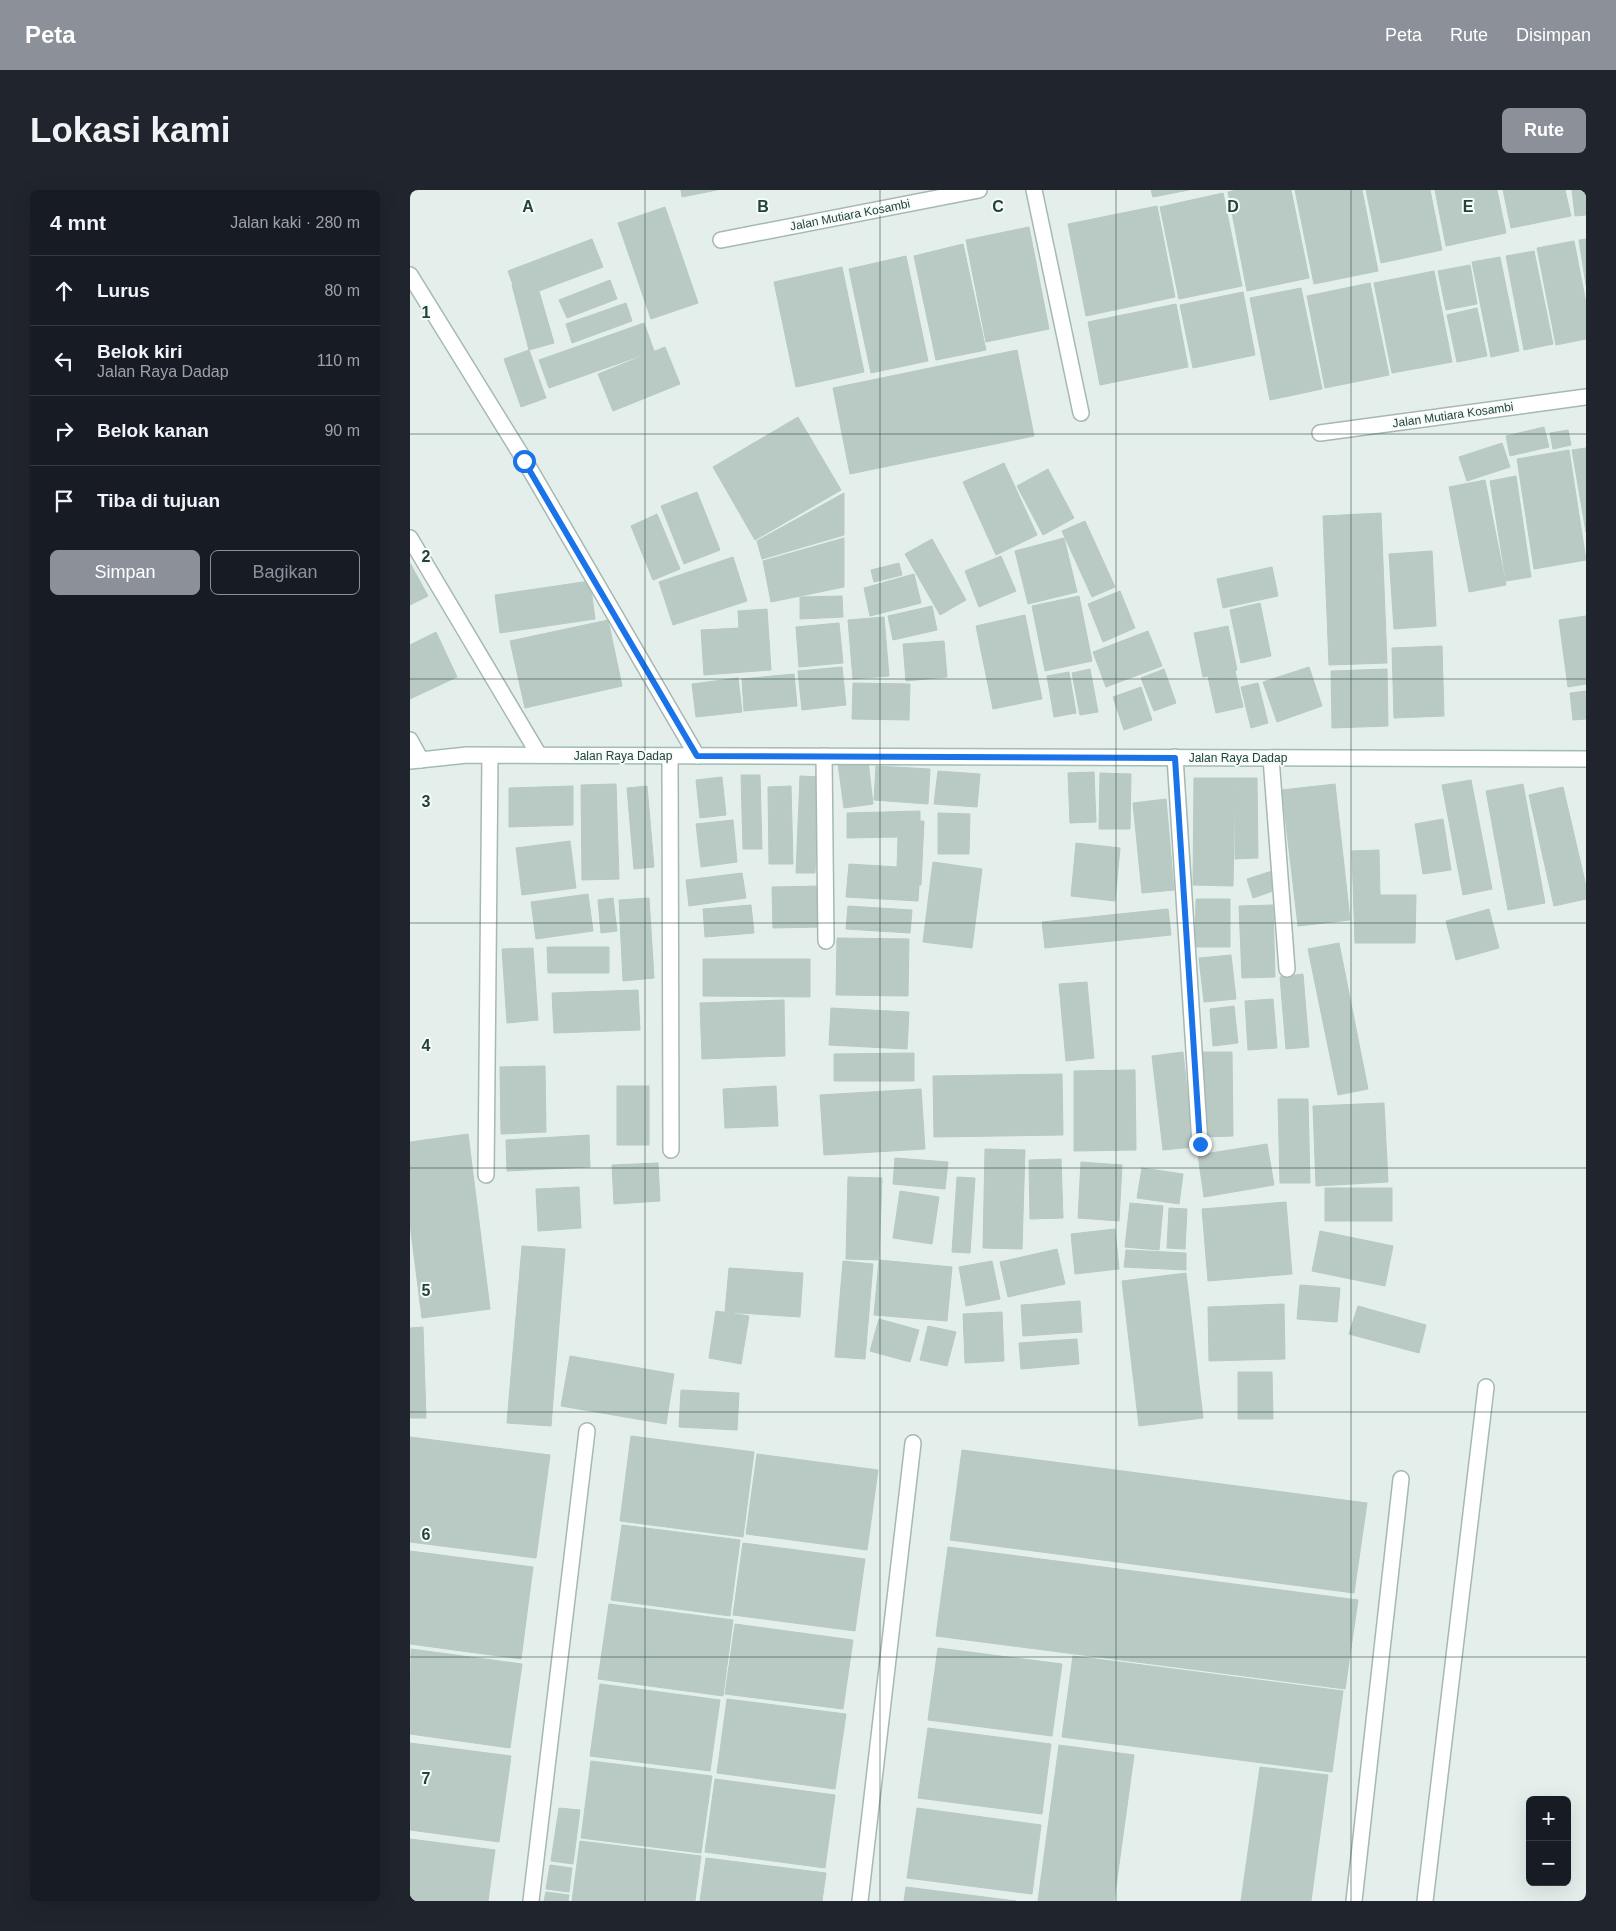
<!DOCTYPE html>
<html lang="id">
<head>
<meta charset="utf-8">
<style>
  :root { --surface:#171b24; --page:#20242c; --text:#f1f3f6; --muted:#9ea1a6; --line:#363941; --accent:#8c9099 }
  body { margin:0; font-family:Arial,sans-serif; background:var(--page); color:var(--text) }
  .controls { position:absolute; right:15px; bottom:15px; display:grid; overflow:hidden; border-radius:8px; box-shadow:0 5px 20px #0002 }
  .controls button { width:45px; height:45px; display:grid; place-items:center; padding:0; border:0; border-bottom:1px solid var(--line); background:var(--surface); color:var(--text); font:25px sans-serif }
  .stop { position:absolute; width:15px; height:15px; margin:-11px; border:4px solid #1a73e8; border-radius:50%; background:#fff }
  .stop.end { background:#1a73e8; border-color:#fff; box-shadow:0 1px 5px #0008 }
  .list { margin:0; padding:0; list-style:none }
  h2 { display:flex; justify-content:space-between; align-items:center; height:65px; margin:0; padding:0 20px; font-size:21px }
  h2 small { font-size:16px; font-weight:400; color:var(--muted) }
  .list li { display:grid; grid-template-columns:32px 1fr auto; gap:15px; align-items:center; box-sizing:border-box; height:70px; padding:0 20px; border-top:1px solid var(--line) }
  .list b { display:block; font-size:19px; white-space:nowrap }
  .list p { margin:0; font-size:16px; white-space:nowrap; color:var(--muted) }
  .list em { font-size:16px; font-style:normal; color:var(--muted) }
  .actions { display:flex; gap:10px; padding:15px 20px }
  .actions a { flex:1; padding:11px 0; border:1px solid var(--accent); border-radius:8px; text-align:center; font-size:18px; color:var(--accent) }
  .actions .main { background:var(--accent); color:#fff }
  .icon { flex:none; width:28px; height:28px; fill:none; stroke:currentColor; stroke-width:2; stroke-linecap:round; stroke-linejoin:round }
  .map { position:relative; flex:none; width:1176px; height:1711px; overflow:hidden; border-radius:8px }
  header { display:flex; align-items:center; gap:30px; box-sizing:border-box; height:70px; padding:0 25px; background:var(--accent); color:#fff }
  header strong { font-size:24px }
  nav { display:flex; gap:28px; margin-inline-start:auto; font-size:18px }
  .intro { display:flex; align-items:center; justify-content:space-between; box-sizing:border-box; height:120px; padding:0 30px }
  h1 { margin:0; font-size:35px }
  .button { padding:12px 22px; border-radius:8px; background:var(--accent); color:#fff; font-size:18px; font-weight:700 }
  main { display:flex; gap:30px; padding:0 30px }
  aside { flex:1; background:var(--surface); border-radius:8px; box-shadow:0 5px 20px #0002 }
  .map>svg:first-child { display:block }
  .building { fill:#b9cac4; stroke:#b6cac3 }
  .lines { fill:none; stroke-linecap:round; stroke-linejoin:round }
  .lane-casing { stroke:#a6b8b3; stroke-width:18 }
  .street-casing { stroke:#a6b8b3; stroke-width:18 }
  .secondary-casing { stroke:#a1bcb4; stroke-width:18 }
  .lane { stroke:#fff; stroke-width:15 }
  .street { stroke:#fff; stroke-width:15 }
  .secondary { stroke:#fff; stroke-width:15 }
  .route { stroke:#1a73e8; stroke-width:6 }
  .grid { fill:none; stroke:#21433c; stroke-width:1; stroke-opacity:0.55 }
  .labels { text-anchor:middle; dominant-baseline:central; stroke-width:4; stroke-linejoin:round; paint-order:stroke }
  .street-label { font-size:12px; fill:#21433c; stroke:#f6fbf9 }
  .grid-label { font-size:16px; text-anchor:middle; font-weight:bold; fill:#21433c; stroke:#f6fbf9; stroke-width:4; stroke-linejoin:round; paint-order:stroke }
</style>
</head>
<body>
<header>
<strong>Peta</strong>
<nav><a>Peta</a><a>Rute</a><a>Disimpan</a></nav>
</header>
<div class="intro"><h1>Lokasi kami</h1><a class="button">Rute</a></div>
<main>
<aside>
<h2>4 mnt<small>Jalan kaki · 280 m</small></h2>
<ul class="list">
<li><svg class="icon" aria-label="ahead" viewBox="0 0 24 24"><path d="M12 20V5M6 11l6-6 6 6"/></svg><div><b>Lurus</b></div><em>80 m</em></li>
<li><svg class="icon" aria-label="left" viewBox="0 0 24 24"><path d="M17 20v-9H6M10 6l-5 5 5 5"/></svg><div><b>Belok kiri</b><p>Jalan Raya Dadap</p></div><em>110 m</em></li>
<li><svg class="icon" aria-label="right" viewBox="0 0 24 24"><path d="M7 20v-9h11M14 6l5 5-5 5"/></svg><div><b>Belok kanan</b></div><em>90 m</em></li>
<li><svg class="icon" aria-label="arrive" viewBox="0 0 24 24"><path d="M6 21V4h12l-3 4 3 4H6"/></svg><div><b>Tiba di tujuan</b></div></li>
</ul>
<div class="actions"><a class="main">Simpan</a><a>Bagikan</a></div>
</aside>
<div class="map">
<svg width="1176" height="1711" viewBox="0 0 1176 1711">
  <rect width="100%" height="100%" fill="#e4efeb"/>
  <g class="building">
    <polygon points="271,0 307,0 272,7"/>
    <polygon points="741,0 779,0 743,7"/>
    <polygon points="827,0 881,0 899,88 837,101 818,2"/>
    <polygon points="885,0 952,0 968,81 904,94"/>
    <polygon points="956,0 1020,0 1032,60 971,73"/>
    <polygon points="1025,0 1087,0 1096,43 1036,56"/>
    <polygon points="1093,0 1155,0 1161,26 1101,38"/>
    <polygon points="1162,0 1176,0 1176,25 1165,26"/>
    <polygon points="813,3 832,96 769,109 750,17"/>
    <polygon points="747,16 765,107 676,126 658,34"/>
    <polygon points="255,17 288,113 241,129 208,33"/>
    <polygon points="619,37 639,139 576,152 556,50"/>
    <polygon points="182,49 193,77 129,101 144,153 119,160 102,95 103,95 98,81"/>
    <polygon points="1176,49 1176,95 1169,50"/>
    <polygon points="1164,51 1176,113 1176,149 1146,155 1127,58"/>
    <polygon points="553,54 576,160 526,170 504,66"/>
    <polygon points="1124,61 1143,154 1114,160 1096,66"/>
    <polygon points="496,66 518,171 461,183 439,79"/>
    <polygon points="1090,67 1109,161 1081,167 1062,72"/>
    <polygon points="1060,75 1067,114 1036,120 1028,81"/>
    <polygon points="432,77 454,182 386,197 364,92"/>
    <polygon points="1024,81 1042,172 982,183 964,93"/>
    <polygon points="200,90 207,109 157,128 149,110"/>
    <polygon points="960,93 979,185 915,198 897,106"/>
    <polygon points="891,98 912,199 860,210 840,108"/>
    <polygon points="833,102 845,165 783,178 770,115"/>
    <polygon points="216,113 222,131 162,153 156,134"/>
    <polygon points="766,114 778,177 690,195 678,132"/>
    <polygon points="1067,118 1077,166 1047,172 1037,125"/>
    <polygon points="234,133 244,161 139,198 129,170"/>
    <polygon points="255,157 270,194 203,221 188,184"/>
    <polygon points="119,160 136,208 111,217 94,169"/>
    <polygon points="607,160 624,246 440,284 423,198"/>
    <polygon points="388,227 431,300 345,350 303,277"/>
    <polygon points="1134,237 1139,257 1100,266 1096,246"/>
    <polygon points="1158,240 1161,255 1143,259 1140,243"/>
    <polygon points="1092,253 1100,277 1057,291 1049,267"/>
    <polygon points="1176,258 1176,342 1162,260"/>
    <polygon points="1159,260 1176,370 1124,379 1107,269"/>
    <polygon points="594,273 627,345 586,365 553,292"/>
    <polygon points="638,279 664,328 633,345 607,296"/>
    <polygon points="1106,286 1121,387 1096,391 1080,291"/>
    <polygon points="1075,290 1096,395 1059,402 1039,297"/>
    <polygon points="287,302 310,360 274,374 251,316"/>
    <polygon points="434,303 434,345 352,369 347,351"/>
    <polygon points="971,323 977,473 919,475 913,326"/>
    <polygon points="247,324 270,379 243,390 221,336"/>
    <polygon points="675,331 705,397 682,407 652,341"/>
    <polygon points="434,348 434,397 361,412 353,371"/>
    <polygon points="654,348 667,402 618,414 605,361"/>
    <polygon points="522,349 556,410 530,425 495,364"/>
    <polygon points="1022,361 1026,436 984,439 979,364"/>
    <polygon points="591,366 606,401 569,417 555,381"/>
    <polygon points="323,367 337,411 263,435 249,392"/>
    <polygon points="0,373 18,406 0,415"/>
    <polygon points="489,373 492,385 464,392 461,380"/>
    <polygon points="862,377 868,406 813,418 807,389"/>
    <polygon points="504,384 511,413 460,426 454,398"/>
    <polygon points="180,391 185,429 90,443 85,405"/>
    <polygon points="710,401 725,438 693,452 678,414"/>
    <polygon points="432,406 433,427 390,429 390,407"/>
    <polygon points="669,406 682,471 635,481 622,416"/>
    <polygon points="850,413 861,466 831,473 820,420"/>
    <polygon points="522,416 527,440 483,450 478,426"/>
    <polygon points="357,419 361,480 294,485 291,440 329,438 328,421"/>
    <polygon points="615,425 632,509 583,519 566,436"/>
    <polygon points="1176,426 1176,494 1158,497 1149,430"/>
    <polygon points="474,427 479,486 443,489 438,430"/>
    <polygon points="198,430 212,496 115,518 100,451"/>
    <polygon points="429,433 433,473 389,477 386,437"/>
    <polygon points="818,436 827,480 793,487 784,443"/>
    <polygon points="738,441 752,476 696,497 683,462"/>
    <polygon points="26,442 47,487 0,509 0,455"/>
    <polygon points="534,451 537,487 496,491 493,454"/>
    <polygon points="1032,456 1034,526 984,528 982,458"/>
    <polygon points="432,477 436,515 392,520 388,481"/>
    <polygon points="899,477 912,516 867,532 853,492"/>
    <polygon points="680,479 688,522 670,525 662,483"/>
    <polygon points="754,479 766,513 744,521 731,488"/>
    <polygon points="977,479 978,536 922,538 921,481"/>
    <polygon points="825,481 833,517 806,523 798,487"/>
    <polygon points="659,482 666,523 644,527 637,486"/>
    <polygon points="384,484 387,516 334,521 332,489"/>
    <polygon points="328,488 332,522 286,527 282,494"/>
    <polygon points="443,493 500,494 499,530 442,529"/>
    <polygon points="848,493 858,533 841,538 831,497"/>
    <polygon points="731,497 742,530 714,540 703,507"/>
    <polygon points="1176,501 1176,529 1163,530 1160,503"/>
    <polygon points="458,570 463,614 434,618 428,574"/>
    <polygon points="466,576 520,579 518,614 464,610"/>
    <polygon points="528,581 570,584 567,617 524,614"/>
    <polygon points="684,582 686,632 660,633 658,583"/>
    <polygon points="690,583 721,584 720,639 689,639"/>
    <polygon points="331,585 350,585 352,659 333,659"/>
    <polygon points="390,586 409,587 405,683 386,683"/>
    <polygon points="312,587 316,625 290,628 286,590"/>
    <polygon points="784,588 825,588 823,696 783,695"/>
    <polygon points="825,588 847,588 848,668 825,669"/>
    <polygon points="1061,590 1082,699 1053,705 1032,595"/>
    <polygon points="206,594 209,689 172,690 171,595"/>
    <polygon points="925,594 940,730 888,736 872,600"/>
    <polygon points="1113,594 1135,713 1098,720 1076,601"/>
    <polygon points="163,596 163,635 99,637 99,598"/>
    <polygon points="237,596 244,677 224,679 217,598"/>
    <polygon points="381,596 383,674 359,674 358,597"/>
    <polygon points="1153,597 1176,696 1176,709 1144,716 1119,605"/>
    <polygon points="756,609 764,700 732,703 723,613"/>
    <polygon points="510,621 510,631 514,631 511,695 509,695 508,711 436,707 439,674 487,677 488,647 437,648 437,623"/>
    <polygon points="528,623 560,624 559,664 528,664"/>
    <polygon points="1033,629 1041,680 1013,684 1005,634"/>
    <polygon points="323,630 327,672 291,677 286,634"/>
    <polygon points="160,651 166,698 112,705 106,658"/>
    <polygon points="666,653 710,658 705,711 661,706"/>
    <polygon points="969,660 970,705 1006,705 1005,753 945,753 942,661"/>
    <polygon points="523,672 572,679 562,758 513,752"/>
    <polygon points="862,681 869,699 843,708 837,689"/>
    <polygon points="332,683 336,708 279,716 276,690"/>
    <polygon points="413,696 413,737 363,738 362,697"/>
    <polygon points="178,704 183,741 126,749 121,712"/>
    <polygon points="203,708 207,741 191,743 188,710"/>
    <polygon points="239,708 244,788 213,791 209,710"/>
    <polygon points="786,709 820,709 820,757 785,757"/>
    <polygon points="341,715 344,743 295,747 293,719"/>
    <polygon points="863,715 865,787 832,788 829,716"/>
    <polygon points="438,716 502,720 500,743 436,739"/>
    <polygon points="758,719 761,745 635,758 632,732"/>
    <polygon points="1079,719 1089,758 1046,770 1036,731"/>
    <polygon points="427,748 499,749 498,806 426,805"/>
    <polygon points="929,753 958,899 928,905 898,759"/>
    <polygon points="137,757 199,757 199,783 138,783"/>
    <polygon points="123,758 128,830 97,833 92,759"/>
    <polygon points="821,765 826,809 794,812 789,768"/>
    <polygon points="293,769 400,769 400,807 293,806"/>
    <polygon points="893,784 899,857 876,859 870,787"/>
    <polygon points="677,792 684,868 656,871 649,794"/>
    <polygon points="228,800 230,840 144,843 142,803"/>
    <polygon points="863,809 867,858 838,860 835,811"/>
    <polygon points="374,810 375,866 292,869 290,813"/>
    <polygon points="824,816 828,853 803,856 800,819"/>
    <polygon points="421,818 499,822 497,859 419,855"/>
    <polygon points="773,862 783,957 753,960 742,866"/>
    <polygon points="790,862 822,862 823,946 792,947"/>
    <polygon points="504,863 504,891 424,891 424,864"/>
    <polygon points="135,876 136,942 91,944 90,877"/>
    <polygon points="725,880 726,960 664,961 664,881"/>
    <polygon points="652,884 653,945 524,947 523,886"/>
    <rect x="207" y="896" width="32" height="59"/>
    <polygon points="366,896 368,936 315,938 313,899"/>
    <polygon points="511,899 515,959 414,965 410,905"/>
    <polygon points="868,909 898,909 900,993 870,993"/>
    <polygon points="974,913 978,992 906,996 903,916"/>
    <polygon points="58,944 80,1119 12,1128 0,1034 0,952"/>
    <polygon points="179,945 180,977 97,981 96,950"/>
    <polygon points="857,954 864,995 794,1007 788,965"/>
    <polygon points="575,959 615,960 612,1059 573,1058"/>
    <polygon points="485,968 538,972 535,999 483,994"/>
    <polygon points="651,969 653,1028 620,1029 619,970"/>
    <polygon points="671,972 712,975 709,1031 668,1028"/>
    <polygon points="248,973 250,1011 204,1014 202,975"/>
    <polygon points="732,978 773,984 769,1014 727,1008"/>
    <polygon points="438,987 472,988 469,1070 436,1069"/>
    <polygon points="547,987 565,988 560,1063 542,1062"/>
    <polygon points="169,997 171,1038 128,1041 126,999"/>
    <rect x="915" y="998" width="67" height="33"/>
    <polygon points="490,1001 529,1007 522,1054 483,1048"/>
    <polygon points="876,1012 882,1084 798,1091 792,1019"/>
    <polygon points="720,1013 753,1016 749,1060 715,1057"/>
    <polygon points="759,1018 777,1019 775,1059 757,1058"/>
    <polygon points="705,1039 709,1079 665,1084 661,1044"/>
    <polygon points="910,1041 983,1056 975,1096 902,1081"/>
    <polygon points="112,1056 155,1059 141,1236 97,1233"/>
    <polygon points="647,1059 655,1094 598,1107 590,1072"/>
    <polygon points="716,1060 776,1063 776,1080 714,1077"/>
    <polygon points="469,1070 542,1077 537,1131 464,1125"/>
    <polygon points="433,1071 463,1074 455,1169 425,1167"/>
    <polygon points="582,1071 590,1109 556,1116 549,1077"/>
    <polygon points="319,1078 393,1083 390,1127 315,1122"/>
    <polygon points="776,1083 793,1228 729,1236 712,1091"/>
    <polygon points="890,1095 930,1098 927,1132 887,1129"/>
    <polygon points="670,1111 672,1142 613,1146 611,1115"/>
    <polygon points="874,1114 875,1169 799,1171 798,1117"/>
    <polygon points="948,1116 1016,1135 1009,1163 939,1144"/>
    <polygon points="306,1121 339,1126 331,1174 299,1168"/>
    <polygon points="592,1122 594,1171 555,1173 553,1124"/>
    <polygon points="469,1129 509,1140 500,1172 460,1161"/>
    <polygon points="518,1136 546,1142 537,1176 510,1170"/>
    <polygon points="13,1137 16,1228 0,1228 0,1138"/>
    <polygon points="667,1149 669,1174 611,1179 609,1153"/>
    <polygon points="160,1166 264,1184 256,1234 151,1216"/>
    <polygon points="828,1182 862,1182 863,1229 828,1229"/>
    <polygon points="271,1200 329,1203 327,1240 269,1237"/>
    <polygon points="221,1246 344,1262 333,1347 210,1331"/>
    <polygon points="0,1247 140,1265 126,1368 0,1352"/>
    <polygon points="552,1260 957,1313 944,1403 540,1350"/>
    <polygon points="347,1264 468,1280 457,1360 336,1344"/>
    <polygon points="212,1335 330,1350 320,1426 201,1410"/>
    <polygon points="333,1353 455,1369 445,1441 323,1425"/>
    <polygon points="538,1357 948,1410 935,1499 526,1446"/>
    <polygon points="0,1361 123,1377 111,1469 0,1454"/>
    <polygon points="199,1414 323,1430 313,1506 188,1489"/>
    <polygon points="325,1434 443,1450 433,1519 315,1504"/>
    <polygon points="528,1458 652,1474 642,1546 518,1530"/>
    <polygon points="1,1459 112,1474 100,1558 0,1544"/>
    <polygon points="663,1466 933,1501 922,1582 652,1547"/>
    <polygon points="190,1494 310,1510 300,1581 180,1566"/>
    <polygon points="317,1509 436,1524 425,1599 307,1583"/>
    <polygon points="518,1538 641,1554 632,1624 508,1608"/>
    <polygon points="0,1553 101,1566 89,1652 0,1640"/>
    <polygon points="649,1555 724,1565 704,1711 628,1711"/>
    <polygon points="181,1571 302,1586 291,1663 171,1648"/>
    <polygon points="850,1577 918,1585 901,1711 831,1711"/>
    <polygon points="305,1589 425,1605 415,1678 295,1662"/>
    <polygon points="149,1618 170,1620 163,1674 141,1671"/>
    <polygon points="507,1618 631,1635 622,1704 497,1688"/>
    <polygon points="0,1649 85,1660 78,1711 0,1711"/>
    <polygon points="170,1651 291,1666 285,1711 162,1711"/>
    <polygon points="296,1668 416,1683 412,1711 290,1711"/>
    <polygon points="140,1675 162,1678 159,1702 136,1699"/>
    <polygon points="496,1697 606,1711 494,1711"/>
    <polygon points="136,1702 159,1705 158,1711 134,1711"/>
  </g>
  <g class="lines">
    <defs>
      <g id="lane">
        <polyline points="624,0 671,223"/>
        <polyline points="311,50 569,0"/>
        <polyline points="910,243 1176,207"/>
        <polyline points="121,1711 177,1241"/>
        <polyline points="450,1711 503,1253"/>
        <polyline points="944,1711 991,1289"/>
        <polyline points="1015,1711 1076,1197"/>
      </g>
      <g id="street">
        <polyline points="0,85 115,271 287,566"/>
        <polyline points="0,348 129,565"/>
        <polyline points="0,550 11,570"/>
        <polyline points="414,566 416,751"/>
        <polyline points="260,567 261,960"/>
        <polyline points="765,567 790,954"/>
        <polyline points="861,568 877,779"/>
        <polyline points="76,985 80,566"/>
      </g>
      <polyline id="secondary" points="0,571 57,565 1176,569"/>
    </defs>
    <use href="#lane" class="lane-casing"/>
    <use href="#street" class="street-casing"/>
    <use href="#secondary" class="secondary-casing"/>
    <use href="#lane" class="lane"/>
    <use href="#street" class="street"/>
    <use href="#secondary" class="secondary"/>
  </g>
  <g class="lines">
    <polyline class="route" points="114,271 287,566 765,568 790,954"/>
  </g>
  <path class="grid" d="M235 0V1711M470 0V1711M706 0V1711M941 0V1711M0 244H1176M0 489H1176M0 733H1176M0 978H1176M0 1222H1176M0 1467H1176"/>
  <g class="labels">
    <g class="street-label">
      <text transform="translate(440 25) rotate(-11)">Jalan Mutiara Kosambi</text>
      <text transform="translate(1043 225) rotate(-8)">Jalan Mutiara Kosambi</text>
      <text x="213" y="566">Jalan Raya Dadap</text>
      <text x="828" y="568">Jalan Raya Dadap</text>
    </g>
  </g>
  <g class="grid-label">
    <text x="118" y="22">A</text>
    <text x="353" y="22">B</text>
    <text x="588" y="22">C</text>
    <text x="823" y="22">D</text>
    <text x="1058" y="22">E</text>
    <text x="16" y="128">1</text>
    <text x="16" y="372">2</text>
    <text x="16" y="617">3</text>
    <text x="16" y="861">4</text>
    <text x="16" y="1106">5</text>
    <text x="16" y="1350">6</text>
    <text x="16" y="1594">7</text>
  </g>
</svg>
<div class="controls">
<button>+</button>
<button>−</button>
</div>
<div class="stop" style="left:114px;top:271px"></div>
<div class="stop end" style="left:790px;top:954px"></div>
</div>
</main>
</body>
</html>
